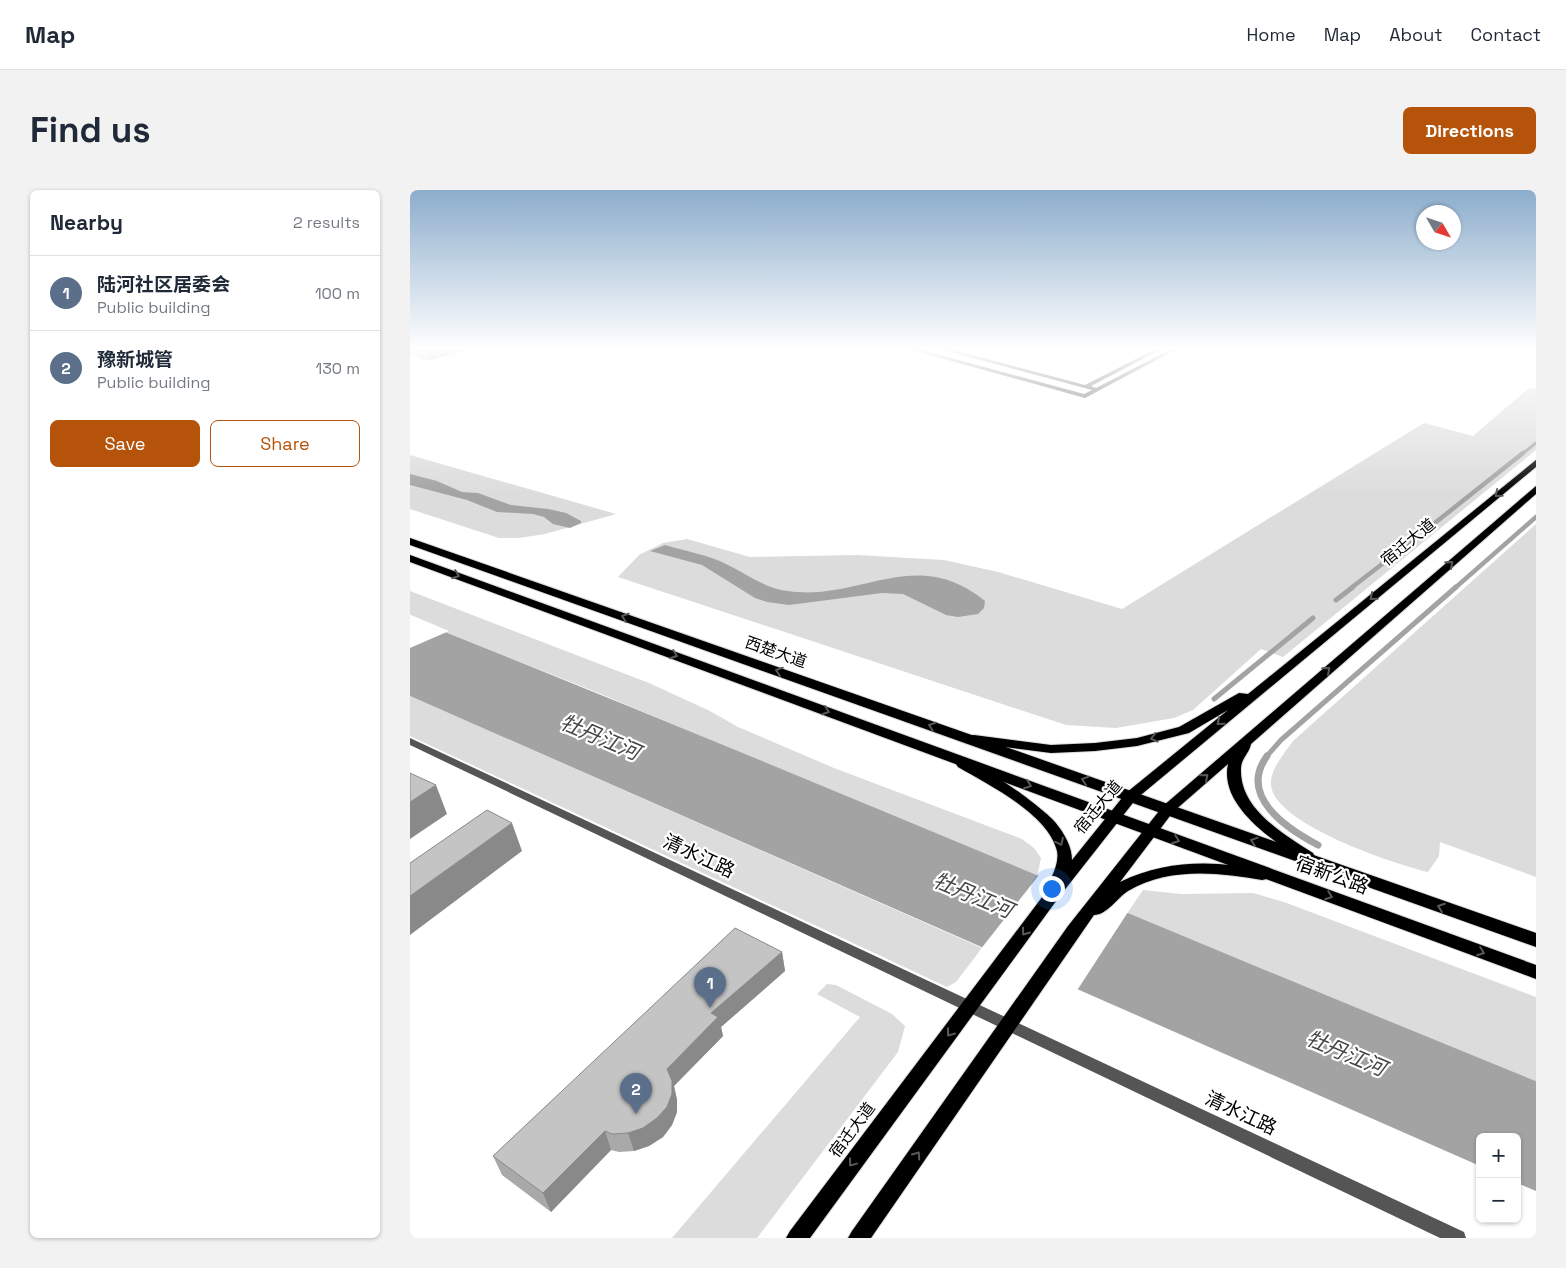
<!DOCTYPE html>
<html lang="en">
<head>
<meta charset="utf-8">
<style>
  :root { --surface:#fff; --page:#f2f2f3; --text:#1f2937; --muted:#747a83; --line:#e0e1e3; --accent:#b45309 }
  body { margin:0; font-family:"Space Grotesk","Noto Sans SC",sans-serif; background:var(--page); color:var(--text) }
  .controls { position:absolute; right:15px; bottom:15px; display:grid; overflow:hidden; border-radius:8px; box-shadow:0 1px 4px #0004 }
  .controls button { width:45px; height:45px; display:grid; place-items:center; padding:0; border:0; border-bottom:1px solid var(--line); background:var(--surface); color:var(--text); font:25px sans-serif }
  .compass { position:absolute; left:1006px; top:15px; width:45px; height:45px; border-radius:50%; background:var(--surface); box-shadow:0 1px 4px #0004; rotate:129deg }
  .you { position:absolute; left:641px; top:698px; width:18px; height:18px; margin:-12px; border:4px solid #fff; border-radius:50%; background:#1a73e8; box-shadow:0 0 0 8px #1a73e833 }
  .badge { display:grid; place-items:center; width:32px; height:32px; border-radius:50%; background:var(--accent); color:#fff; font-size:16px; font-weight:700 }
  .pin { position:absolute; translate:-50% -41px; filter:drop-shadow(0 1px 2px #0008) }
  .pin::after { content:''; position:absolute; top:26px; width:18px; height:15px; background:inherit; clip-path:polygon(0 0,100% 0,50% 100%) }
  .list { margin:0; padding:0; list-style:none }
  h2 { display:flex; justify-content:space-between; align-items:center; height:65px; margin:0; padding:0 20px; font-size:21px }
  h2 small { font-size:16px; font-weight:400; color:var(--muted) }
  .list li { display:grid; grid-template-columns:32px 1fr auto; gap:15px; align-items:center; box-sizing:border-box; height:75px; padding:0 20px; border-top:1px solid var(--line) }
  .list b { display:block; font-size:19px; white-space:nowrap }
  .list p { margin:0; font-size:16px; white-space:nowrap; color:var(--muted) }
  .list em { font-size:16px; font-style:normal; color:var(--muted) }
  .actions { display:flex; gap:10px; padding:15px 20px }
  .actions a { flex:1; padding:11px 0; border:1px solid var(--accent); border-radius:8px; text-align:center; font-size:18px; color:var(--accent) }
  .actions .main { background:var(--accent); color:#fff }
  .map { position:relative; flex:none; width:1126px; height:1048px; overflow:hidden; border-radius:8px }
  header { display:flex; align-items:center; gap:30px; box-sizing:border-box; height:70px; padding:0 25px; background:var(--surface); border-bottom:1px solid var(--line) }
  header strong { font-size:24px }
  nav { display:flex; gap:28px; margin-inline-start:auto; font-size:18px }
  .intro { display:flex; align-items:center; justify-content:space-between; box-sizing:border-box; height:120px; padding:0 30px }
  h1 { margin:0; font-size:35px }
  .button { padding:12px 22px; border-radius:8px; background:var(--accent); color:#fff; font-size:18px; font-weight:700 }
  main { display:flex; gap:30px; padding:0 30px }
  aside { flex:1; background:var(--surface); border-radius:8px; box-shadow:0 1px 4px #0004 }
  .map>svg:first-child { display:block }
  .green { fill:#dcdcdc }
  .water { fill:#a3a3a3 }
  .pier { fill:#fff }
  .lines { fill:none; stroke-linecap:round; stroke-linejoin:round }
  .stream-far3 { stroke:#a3a3a3; stroke-width:3 }
  .stream-far2 { stroke:#a3a3a3; stroke-width:4.5 }
  .stream-far1 { stroke:#a3a3a3; stroke-width:5 }
  .stream { stroke:#a3a3a3; stroke-width:7 }
  .primary-casing { stroke:#dbdbdb; stroke-width:2 }
  .trunk-casing { stroke:#dbdbdb; stroke-width:2 }
  .tertiary { fill:#555; fill-rule:evenodd }
  .primary { fill:#000; fill-rule:evenodd }
  .trunk { fill:#000; fill-rule:evenodd }
  .wall { fill:#a9a9a9 }
  .shaded-wall { fill:#898989 }
  .building { fill:#c4c4c4; stroke:#898989 }
  .oneway { stroke:#595959 }
  .labels { text-anchor:middle; dominant-baseline:central; stroke-width:4.5; stroke-linejoin:round; paint-order:stroke }
  .street-label { font-size:16px; fill:#000; stroke:#fff }
  .near-street-label { font-size:19px; fill:#000; stroke:#fff }
  .near-water-label { font-size:21px; font-style:italic; fill:#444; stroke:#fff }
</style>
</head>
<body>
<header>
<strong>Map</strong>
<nav><a>Home</a><a>Map</a><a>About</a><a>Contact</a></nav>
</header>
<div class="intro"><h1>Find us</h1><a class="button">Directions</a></div>
<main>
<aside>
<h2>Nearby<small>2 results</small></h2>
<ul class="list">
<li><span class="badge" style="background:#5c6f8a">1</span><div><b>陆河社区居委会</b><p>Public building</p></div><em>100 m</em></li>
<li><span class="badge" style="background:#5c6f8a">2</span><div><b>豫新城管</b><p>Public building</p></div><em>130 m</em></li>
</ul>
<div class="actions"><a class="main">Save</a><a>Share</a></div>
</aside>
<div class="map">
<svg width="1126" height="1048" viewBox="0 0 1126 1048">
  <rect width="100%" height="100%" fill="#fff"/>
  <g class="green">
    <polygon points="1119,198 1126,199 1126,260 873,467 851,459 783,520 764,528 706,538 656,535 208,387 229,365 253,353 277,349 340,367 447,365 534,370 588,382 712,419 1014,233 1063,246"/>
    <polygon points="0,265 206,324 135,344 109,348 89,348 0,319"/>
    <path d="M1126 334V687L1030 652 1029 666 1018 682C984 674 864 634 861 595 860 579 874 564 883 551Z"/>
    <polygon points="0,401 239,493 300,521 328,537 424,578 612,649 624,658 631,668 627,687 186,502 0,428"/>
    <polygon points="0,506 572,758 546,792 537,797 0,546"/>
    <polygon points="733,700 771,704 843,703 874,712 1126,807 1126,891 716,725"/>
    <polygon points="417,794 426,795 482,824 495,836 488,862 347,1048 262,1048 450,827 407,804"/>
  </g>
  <g class="water">
    <polygon points="0,284 27,291 52,302 68,303 101,315 138,319 156,323 171,331 171,333 160,338 143,334 134,327 123,324 87,322 57,310 0,295"/>
    <path d="M255 355C275 361 298 365 316 374 337 384 354 398 378 401 450 412 505 354 575 411L574 418 568 424 548 427 536 425 493 404 472 403 379 415 357 412 345 408 292 375 240 361Z"/>
    <path d="M0 428C377 578 750 739 1126 891V1001L1107 993V947H1070V976L0 506Z"/>
  </g>
  <g class="pier">
    <polygon points="0,425 1,425 39,441 0,458"/>
    <polygon points="629,685 718,722 666,802 570,760"/>
  </g>
  <g class="lines">
    <polyline class="stream-far3" points="1111,265 1126,253"/>
    <g class="stream-far2">
      <polyline points="1016,340 1113,263"/>
      <polyline points="941,398 1002,351"/>
      <polyline points="1045,398 1126,327"/>
    </g>
    <g class="stream-far1">
      <polyline points="926,410 943,397"/>
      <polyline points="804,509 903,428"/>
      <polyline points="856,567 871,550 1046,397"/>
    </g>
    <path class="stream" d="M857 566C828 606 876 638 908 655"/>
    <defs>
      <g id="primary">
        <path d="M1126 270V277L726 609 649 707 400 1048H376L380 1041 642 694 640 691C644 682 649 671 647 661 638 624 579 595 548 577L546 574 548 571C565 567 633 618 645 632 654 643 662 656 662 670L716 603 818 520 779 543 727 556 685 561 641 563 564 553 558 549 559 546 564 545 641 555 685 553 727 548 769 537 829 503 838 504Z"/>
        <path d="M1126 296V304L841 554C840 562 831 569 831 578 829 619 874 644 903 663L905 667 903 671C893 674 884 665 876 659 850 641 810 610 818 574L763 622 710 692C756 670 803 670 852 680L857 681 860 685 857 689 852 690C808 682 758 677 718 701 707 708 697 725 684 725L461 1048H438L442 1041 658 736 753 616Z"/>
      </g>
      <g id="trunk">
        <polygon points="0,348 1126,743 1126,757 0,355"/>
        <polygon points="0,365 1126,775 1126,789 0,372"/>
      </g>
    </defs>
    <use href="#primary" class="primary-casing"/>
    <use href="#trunk" class="trunk-casing"/>
    <g class="tertiary">
      <polygon points="495,158 504,158 674,204 682,200 526,158 535,158 675,195 747,158 754,158 681,196 686,198 763,158 769,158 675,208"/>
      <polygon points="0,548 1054,1042 1056,1048 1030,1048 0,555"/>
    </g>
    <use href="#primary" class="primary"/>
    <use href="#trunk" class="trunk"/>
  </g>
  <g class="wall">
    <polygon points="0,158 66,158 20,170 14,170 0,164"/>
    <polygon points="372,762 375,781 311,837 313,846 264,896 267,910 267,922 262,935 253,947 239,956 224,961 209,962 201,960 141,1022 92,985 83,966"/>
  </g>
  <g class="shaded-wall">
    <polygon points="27,158 66,158 20,170 17,161"/>
    <polygon points="26,595 37,624 0,649 0,612"/>
    <polygon points="102,633 112,661 0,745 0,706"/>
    <polygon points="372,762 375,781 311,837 313,846 264,896 267,910 267,922 262,935 253,947 239,956 224,961 218,943 257,879 301,823"/>
    <polygon points="195,941 201,960 141,1022 133,1003"/>
  </g>
  <g class="building">
    <polygon points="6,158 27,158 17,161 11,160"/>
    <polygon points="0,583 26,595 0,612"/>
    <polygon points="77,620 102,633 0,706 0,673"/>
    <polygon points="325,738 372,762 301,823 308,827 257,879 262,891 262,904 257,917 247,928 233,938 218,943 202,944 195,941 133,1003 83,966"/>
  </g>
  <defs><path id="oneway-chevron" d="M-2-3.5L2.5 0L-2 3.5" fill="none" stroke-width="1.6" stroke-linecap="round" stroke-linejoin="round" transform="scale(1.25)"/></defs>
  <g class="oneway">
    <use href="#oneway-chevron" transform="translate(1088 304) rotate(141)"/>
    <use href="#oneway-chevron" transform="translate(1040 374) rotate(-41)"/>
    <use href="#oneway-chevron" transform="translate(46 385) rotate(20)"/>
    <use href="#oneway-chevron" transform="translate(963 407) rotate(141)"/>
    <use href="#oneway-chevron" transform="translate(215 427) rotate(-161)"/>
    <use href="#oneway-chevron" transform="translate(264 465) rotate(20)"/>
    <use href="#oneway-chevron" transform="translate(917 480) rotate(-41)"/>
    <use href="#oneway-chevron" transform="translate(369 481) rotate(-161)"/>
    <use href="#oneway-chevron" transform="translate(416 521) rotate(20)"/>
    <use href="#oneway-chevron" transform="translate(810 532) rotate(141)"/>
    <use href="#oneway-chevron" transform="translate(522 536) rotate(-161)"/>
    <use href="#oneway-chevron" transform="translate(744 548) rotate(166)"/>
    <use href="#oneway-chevron" transform="translate(795 587) rotate(-41)"/>
    <use href="#oneway-chevron" transform="translate(675 590) rotate(-161)"/>
    <use href="#oneway-chevron" transform="translate(618 595) rotate(20)"/>
    <use href="#oneway-chevron" transform="translate(766 650) rotate(20)"/>
    <use href="#oneway-chevron" transform="translate(844 651) rotate(-161)"/>
    <use href="#oneway-chevron" transform="translate(650 652) rotate(64)"/>
    <use href="#oneway-chevron" transform="translate(919 706) rotate(20)"/>
    <use href="#oneway-chevron" transform="translate(1031 717) rotate(-160)"/>
    <use href="#oneway-chevron" transform="translate(615 742) rotate(126)"/>
    <use href="#oneway-chevron" transform="translate(1071 762) rotate(20)"/>
    <use href="#oneway-chevron" transform="translate(540 843) rotate(127)"/>
    <use href="#oneway-chevron" transform="translate(507 965) rotate(-55)"/>
    <use href="#oneway-chevron" transform="translate(442 973) rotate(127)"/>
  </g>
  <linearGradient id="sky" x2="0" y2="1"><stop stop-color="#8cadcc"/><stop offset="0.52" stop-color="#fff"/><stop offset="1" stop-color="#fff" stop-opacity="0"/></linearGradient>
  <rect width="1126" height="305" fill="url(#sky)"/>
  <g class="labels">
    <g class="street-label">
      <text transform="translate(998 352) rotate(-39)">宿迁大道</text>
      <text transform="translate(366 462) rotate(19)">西楚大道</text>
      <text transform="translate(688 617) rotate(-50)">宿迁大道</text>
      <text transform="translate(442 940) rotate(-53)">宿迁大道</text>
    </g>
    <g class="near-street-label">
      <text transform="translate(289 666) rotate(25)">清水江路</text>
      <text transform="translate(922 685) rotate(20)">宿新公路</text>
      <text transform="translate(831 923) rotate(25)">清水江路</text>
    </g>
    <g class="near-water-label">
      <text transform="translate(190 547) rotate(23)">牡丹江河</text>
      <text transform="translate(563 705) rotate(23)">牡丹江河</text>
      <text transform="translate(936 863) rotate(23)">牡丹江河</text>
    </g>
  </g>
</svg>
<div class="controls">
<button>+</button>
<button>−</button>
</div>
<svg class="compass" viewBox="-18 -18 36 36"><path d="M0-13l5 13h-10z" fill="#e53935"/><path d="M0 13l5-13h-10z" fill="#747a83"/></svg>
<div class="you"></div>
<div class="pin badge" style="left:300px;top:818px;background:#5c6f8a">1</div>
<div class="pin badge" style="left:226px;top:924px;background:#5c6f8a">2</div>
</div>
</main>
</body>
</html>
